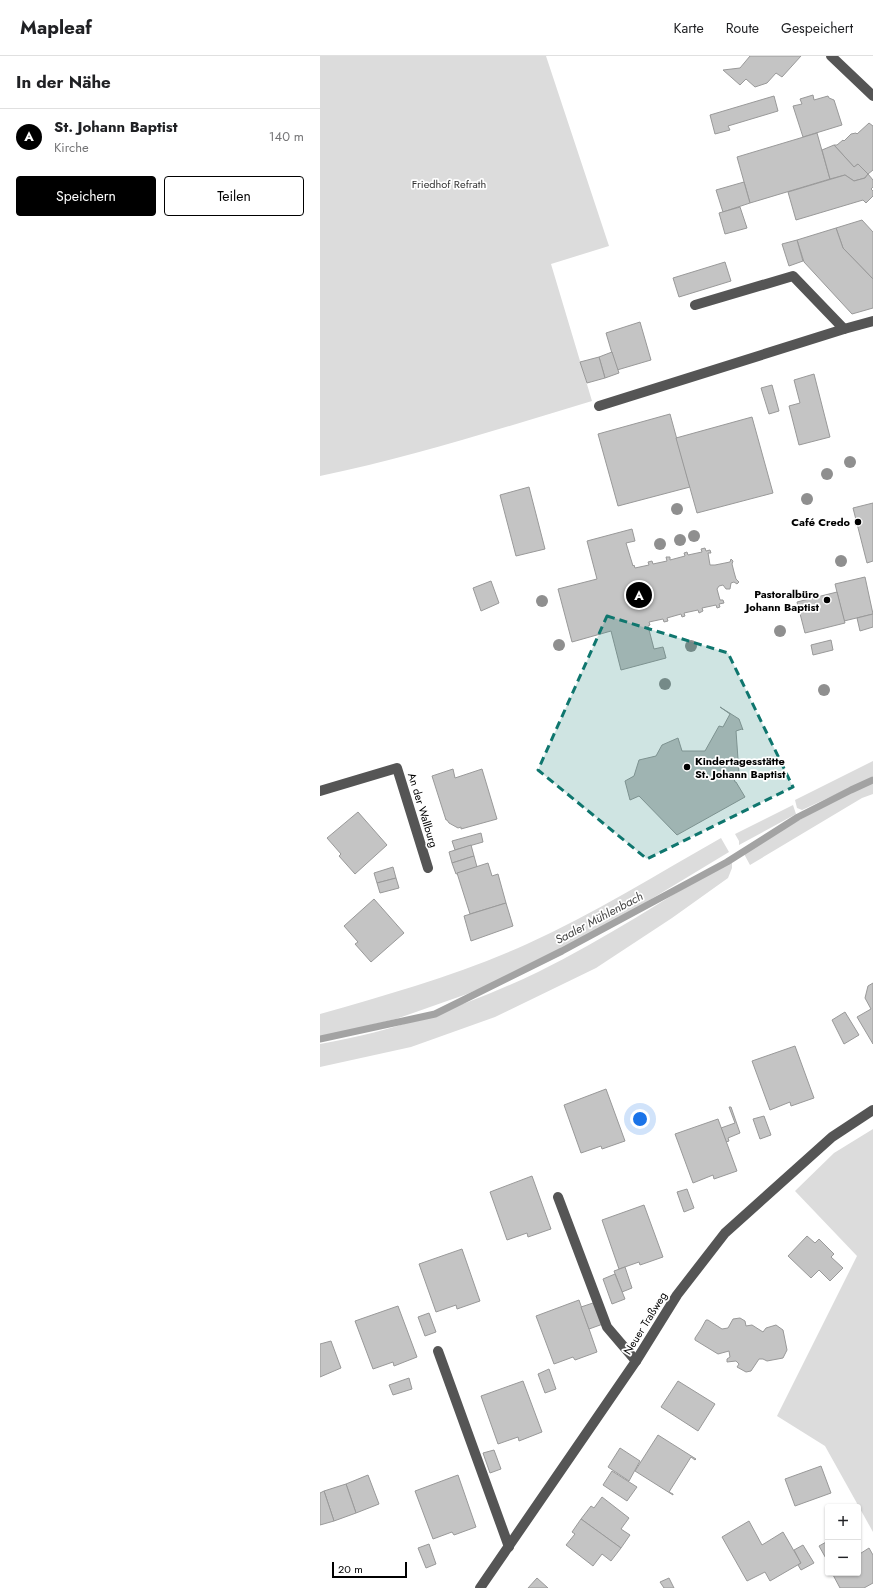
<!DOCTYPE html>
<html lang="de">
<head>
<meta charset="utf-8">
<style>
  :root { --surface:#fff; --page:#f6f6f6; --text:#202124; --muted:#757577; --line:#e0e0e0; --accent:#000 }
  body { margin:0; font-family:Jost,sans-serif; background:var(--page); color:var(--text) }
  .controls { position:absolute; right:12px; bottom:12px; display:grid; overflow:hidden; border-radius:4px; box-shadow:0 1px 3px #0004 }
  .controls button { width:36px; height:36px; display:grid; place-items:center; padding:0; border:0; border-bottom:1px solid var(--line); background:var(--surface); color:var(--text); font:20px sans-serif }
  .scale { position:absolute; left:12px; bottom:10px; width:75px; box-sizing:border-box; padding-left:4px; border:2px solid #000; border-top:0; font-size:11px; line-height:14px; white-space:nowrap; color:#000; -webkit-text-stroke:3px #fff; paint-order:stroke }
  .you { position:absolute; left:320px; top:1063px; width:14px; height:14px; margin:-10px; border:3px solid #fff; border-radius:50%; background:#1a73e8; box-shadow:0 0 0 6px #1a73e833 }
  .badge { display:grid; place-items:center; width:26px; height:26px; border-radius:50%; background:var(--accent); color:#fff; font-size:13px; font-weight:700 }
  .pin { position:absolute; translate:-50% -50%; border:2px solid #fff; box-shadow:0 1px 4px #0006 }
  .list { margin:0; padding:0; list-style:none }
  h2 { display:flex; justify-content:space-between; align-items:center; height:52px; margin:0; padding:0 16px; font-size:17px }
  h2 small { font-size:13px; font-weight:400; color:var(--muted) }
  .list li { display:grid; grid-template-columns:26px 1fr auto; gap:12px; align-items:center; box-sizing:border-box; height:56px; padding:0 16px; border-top:1px solid var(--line) }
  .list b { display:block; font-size:15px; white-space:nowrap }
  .list p { margin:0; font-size:13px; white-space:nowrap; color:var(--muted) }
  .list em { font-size:13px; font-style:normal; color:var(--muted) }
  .actions { display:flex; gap:8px; padding:12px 16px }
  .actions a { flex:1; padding:9px 0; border:1px solid var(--accent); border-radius:4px; text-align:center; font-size:14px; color:var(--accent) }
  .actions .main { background:var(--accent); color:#fff }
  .map { position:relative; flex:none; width:553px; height:1532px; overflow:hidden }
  header { display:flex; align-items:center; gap:24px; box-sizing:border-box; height:56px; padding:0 20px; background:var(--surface); border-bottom:1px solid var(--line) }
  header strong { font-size:19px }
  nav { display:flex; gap:22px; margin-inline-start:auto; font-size:14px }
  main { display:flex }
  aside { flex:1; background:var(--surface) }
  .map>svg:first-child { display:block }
  .green { fill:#dcdcdc }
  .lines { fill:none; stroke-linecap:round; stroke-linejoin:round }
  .stream { stroke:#a3a3a3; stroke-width:7 }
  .building { fill:#c4c4c4; stroke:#999 }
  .minor { stroke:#555; stroke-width:10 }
  .tree { fill:#8f8f8f }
  .marked { fill:#0f766e; fill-opacity:0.2; stroke:#0f766e; stroke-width:3; stroke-dasharray:8 5; stroke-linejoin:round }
  .poi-dot { fill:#000; stroke:#fff; stroke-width:1.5 }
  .labels { text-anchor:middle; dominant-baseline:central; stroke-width:3.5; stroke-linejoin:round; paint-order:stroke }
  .park-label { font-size:11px; fill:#333; stroke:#fff }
  .poi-label { font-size:11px; font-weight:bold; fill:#000; stroke:#fff; text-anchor:end }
  .street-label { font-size:11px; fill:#000; stroke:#fff }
  .water-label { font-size:12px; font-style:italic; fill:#444; stroke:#fff }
</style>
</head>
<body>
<header>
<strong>Mapleaf</strong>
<nav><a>Karte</a><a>Route</a><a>Gespeichert</a></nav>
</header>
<main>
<aside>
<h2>In der Nähe<small></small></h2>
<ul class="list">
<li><span class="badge">A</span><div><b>St. Johann Baptist</b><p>Kirche</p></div><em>140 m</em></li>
</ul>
<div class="actions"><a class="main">Speichern</a><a>Teilen</a></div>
</aside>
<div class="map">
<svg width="553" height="1532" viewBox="0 0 553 1532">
  <rect width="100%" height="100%" fill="#fff"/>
  <g class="green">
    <path d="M0 0H226L289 190 231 208 272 345C182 372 92 401 0 420Z"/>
    <polygon points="553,705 553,721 482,754 477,752 475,744"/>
    <polygon points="553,726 553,738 542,742 430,809 423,796 534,733"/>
    <polygon points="473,749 476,758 419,789 419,785 415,778"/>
    <path d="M401 782 409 796 285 871 214 909 147 938 76 963 0 981V958C70 938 140 918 207 888 274 858 337 818 401 782Z"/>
    <path d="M412 803V812L408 822 352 862 276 912 175 961 91 991 0 1011V988C72 976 153 947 218 916 285 883 348 841 412 803Z"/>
    <polygon points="553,1073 553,1476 505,1390 457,1360 537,1200 475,1135 514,1097"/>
  </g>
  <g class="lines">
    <polyline class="stream" points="0,983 115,958 242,895 407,806 478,761 531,734 553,724"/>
  </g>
  <g class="building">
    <polygon points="430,0 481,0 462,21 456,17 447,27 435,31 426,23 420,29 403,14 420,12"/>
    <polygon points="493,39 494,44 508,40 509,42 514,44 522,69 483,81 473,50 482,48 480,43"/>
    <polygon points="454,40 458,55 408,70 410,74 395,78 390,59"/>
    <polygon points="549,67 553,70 553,114 548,118 538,108 534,111 514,89 517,89 523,84 524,85 531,78 536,77 537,78"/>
    <polygon points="497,77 510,123 430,147 417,101"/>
    <polygon points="514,89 534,111 538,108 548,118 545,122 534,125 525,119 510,123 502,94"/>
    <polygon points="548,118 553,124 553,131 551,133 553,135 553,140 546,147 543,144 476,164 468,136 525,119 534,125 545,122"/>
    <polygon points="424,126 430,147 403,156 396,134"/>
    <polygon points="420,151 427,172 405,178 399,157"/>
    <polygon points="542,164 553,176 553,223 523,192 516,172"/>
    <polygon points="516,172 523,192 553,223 553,252 532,258 484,206 477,184"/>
    <polygon points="477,184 483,205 469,210 462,188"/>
    <polygon points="405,206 411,225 359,241 353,222"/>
    <polygon points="320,266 331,304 297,314 286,277"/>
    <polygon points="292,296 299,317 285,322 279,301"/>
    <polygon points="279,301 285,322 267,327 260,306"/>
    <polygon points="494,318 510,381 479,389 469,350 480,347 474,324"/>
    <polygon points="452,329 459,355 449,358 441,332"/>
    <polygon points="350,358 370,431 298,450 278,378"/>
    <polygon points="432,361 453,437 377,457 356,382"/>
    <polygon points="209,431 225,493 196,500 180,439"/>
    <polygon points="553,447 553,505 547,507 533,452"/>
    <polygon points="312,473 315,485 306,487 313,510 314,509 315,512 329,509 328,506 332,505 333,508 347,505 346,501 350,501 350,504 365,500 364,497 367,496 368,499 382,496 381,493 385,492 386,495 390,494 391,497 388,497 390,509 395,509 410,506 411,503 413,505 412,508 414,516 416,523 419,526 417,528 414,526 411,527 410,533 406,533 403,529 399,530 397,533 400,544 403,544 404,547 399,548 400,551 397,552 396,549 382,552 383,555 379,557 378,554 364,557 365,560 362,561 361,558 347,562 348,565 344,566 343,563 329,566 330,569 328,570 334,593 343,591 346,602 301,614 291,575 252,586 238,533 277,523 267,485"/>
    <polygon points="545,521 553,558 524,565 515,528"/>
    <polygon points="171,525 179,547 161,555 153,532"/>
    <polygon points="517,536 525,567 485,577 477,546"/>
    <polygon points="553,558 553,571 540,575 537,562"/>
    <polygon points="511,584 513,594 493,599 491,589"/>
    <polygon points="400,651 419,663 423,674 422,673 416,675 419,717 413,719 415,726 416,726 425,741 357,779 319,740 310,744 305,725 314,720 319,704 336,700 342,689 358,682 362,695 385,695 399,670 403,671 410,658"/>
    <polygon points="133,713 135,722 162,713 177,763 141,773 141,771 138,772 129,767 127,764 126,764 112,720"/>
    <polygon points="38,756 67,789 35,818 19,800 21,798 7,782"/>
    <polygon points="161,777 163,786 135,794 132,785"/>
    <polygon points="151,789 154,800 132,807 129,796"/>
    <polygon points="154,800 157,811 136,818 132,807"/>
    <polygon points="168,807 172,820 178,818 186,847 150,858 137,817"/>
    <polygon points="73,811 76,822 57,827 54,817"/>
    <polygon points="76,822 79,832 60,837 57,827"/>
    <polygon points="54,843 84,877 51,906 35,888 38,886 24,870"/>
    <polygon points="186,847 193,870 151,885 144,860"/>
    <polygon points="553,927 553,988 537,961 551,953 545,942 548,930"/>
    <polygon points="525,956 539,979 524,988 512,964"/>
    <polygon points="475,990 494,1042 471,1050 470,1046 450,1054 432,1005"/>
    <polygon points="286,1033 305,1085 282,1093 281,1090 261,1097 244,1049"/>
    <polygon points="409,1051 411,1051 420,1077 408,1082 409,1085 406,1086 401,1072 415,1067"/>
    <polygon points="444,1060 451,1079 440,1083 433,1063"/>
    <polygon points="398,1063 417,1115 394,1123 393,1119 373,1127 355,1078"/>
    <polygon points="212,1120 231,1173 208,1181 207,1177 187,1184 170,1136"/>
    <polygon points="367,1133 374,1152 364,1156 357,1136"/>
    <polygon points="324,1149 343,1201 320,1209 319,1206 299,1213 282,1164"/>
    <polygon points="487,1180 495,1187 499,1183 514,1198 511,1201 523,1212 510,1225 499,1214 491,1222 468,1200"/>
    <polygon points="142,1193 160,1245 137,1253 136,1249 116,1256 99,1208"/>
    <polygon points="305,1211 312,1232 302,1236 294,1215"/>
    <polygon points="295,1218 305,1243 292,1248 283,1223"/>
    <polygon points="259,1244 277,1296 255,1304 253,1301 234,1308 216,1260"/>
    <polygon points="276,1246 283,1268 269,1273 261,1251"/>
    <polygon points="78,1250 97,1301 74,1310 73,1306 53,1313 35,1265"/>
    <polygon points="109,1257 116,1276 105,1280 98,1261"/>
    <polygon points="420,1262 425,1265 426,1270 432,1269 443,1276 446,1272 456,1269 463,1274 467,1294 463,1302 447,1305 443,1303 439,1303 431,1315 426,1316 417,1311 419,1308 416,1305 407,1306 407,1303 410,1301 409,1295 398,1298 375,1284 375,1282 381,1273 386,1264 388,1264 402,1273 408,1272 413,1263"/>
    <polygon points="11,1285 21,1312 0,1321 0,1288"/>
    <polygon points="229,1313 236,1333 225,1337 218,1318"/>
    <polygon points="89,1322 92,1333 73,1339 69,1329"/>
    <polygon points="203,1325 222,1376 199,1385 198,1381 178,1388 161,1340"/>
    <polygon points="358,1325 395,1348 378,1375 341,1351"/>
    <polygon points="338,1379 376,1403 375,1404 371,1401 349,1436 353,1438 353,1439 315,1415"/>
    <polygon points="300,1392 320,1405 309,1425 288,1411"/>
    <polygon points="174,1394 181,1413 170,1417 163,1397"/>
    <polygon points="501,1410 511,1437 475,1450 465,1423"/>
    <polygon points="292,1415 317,1431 307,1445 283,1429"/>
    <polygon points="48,1419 59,1448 36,1457 26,1428"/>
    <polygon points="138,1419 156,1471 134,1479 132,1476 113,1483 95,1435"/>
    <polygon points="26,1428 36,1457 14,1465 4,1435"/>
    <polygon points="4,1435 14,1465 0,1469 0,1437"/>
    <polygon points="282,1441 309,1462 301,1473 310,1479 301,1492 261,1463 271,1450 274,1452"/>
    <polygon points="261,1463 301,1492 291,1505 282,1498 273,1510 246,1489 255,1478 252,1476"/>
    <polygon points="429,1465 442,1489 463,1476 481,1507 450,1525 445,1516 427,1525 402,1481"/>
    <polygon points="508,1485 508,1506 499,1490"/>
    <polygon points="109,1488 116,1508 106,1512 98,1492"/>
    <polygon points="483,1489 494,1507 481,1514 478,1509 481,1507 474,1494"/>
    <polygon points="549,1492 553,1499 553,1527 544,1532 520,1532 512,1517 538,1517 538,1499"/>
    <polygon points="217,1522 228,1532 208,1532"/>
    <polygon points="349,1522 354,1532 344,1532 340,1526"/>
  </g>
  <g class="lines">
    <g class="minor">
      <polyline points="511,0 553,40"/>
      <polyline points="524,273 553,265"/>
      <polyline points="279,350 524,273 473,220 375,249"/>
      <polyline points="0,735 77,712 108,812"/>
      <polyline points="238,1141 287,1271 316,1305"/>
      <polyline points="118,1295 189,1491"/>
      <polyline points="160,1532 316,1305 357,1239 405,1177 512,1081 553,1054"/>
    </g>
  </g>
  <g class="tree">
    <circle cx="530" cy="406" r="6"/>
    <circle cx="507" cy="418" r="6"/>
    <circle cx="487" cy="443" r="6"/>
    <circle cx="357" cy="453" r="6"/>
    <circle cx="374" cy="480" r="6"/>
    <circle cx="360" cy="484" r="6"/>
    <circle cx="340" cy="488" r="6"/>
    <circle cx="521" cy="505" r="6"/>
    <circle cx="222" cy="545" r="6"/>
    <circle cx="460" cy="575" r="6"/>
    <circle cx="239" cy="589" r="6"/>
    <circle cx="371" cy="590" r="6"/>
    <circle cx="345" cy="628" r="6"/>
    <circle cx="504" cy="634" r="6"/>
  </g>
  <path class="marked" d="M287 560 408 597 473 731 327 803 218 714Z"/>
  <g class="poi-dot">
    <circle cx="538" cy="466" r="4"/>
    <circle cx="507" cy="544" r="4"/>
    <circle cx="367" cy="711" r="4"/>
  </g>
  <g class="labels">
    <g class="park-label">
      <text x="129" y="128">Friedhof Refrath</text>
    </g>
    <g class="poi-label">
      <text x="530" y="466">Café Credo</text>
      <text x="499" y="538">Pastoralbüro<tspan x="499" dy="13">Johann Baptist</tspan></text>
      <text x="375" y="705" text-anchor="start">Kindertagesstätte<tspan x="375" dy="13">St. Johann Baptist</tspan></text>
    </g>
    <g class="street-label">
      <text transform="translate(103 754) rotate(73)">An der Wallburg</text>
      <text transform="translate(325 1267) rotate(-58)">Neuer Traßweg</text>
    </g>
    <g class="water-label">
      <text transform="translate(279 862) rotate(-28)">Saaler Mühlenbach</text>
    </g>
  </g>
</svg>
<div class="controls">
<button>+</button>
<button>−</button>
</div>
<div class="scale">20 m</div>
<div class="you"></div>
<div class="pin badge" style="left:319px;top:539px">A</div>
</div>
</main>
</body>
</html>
